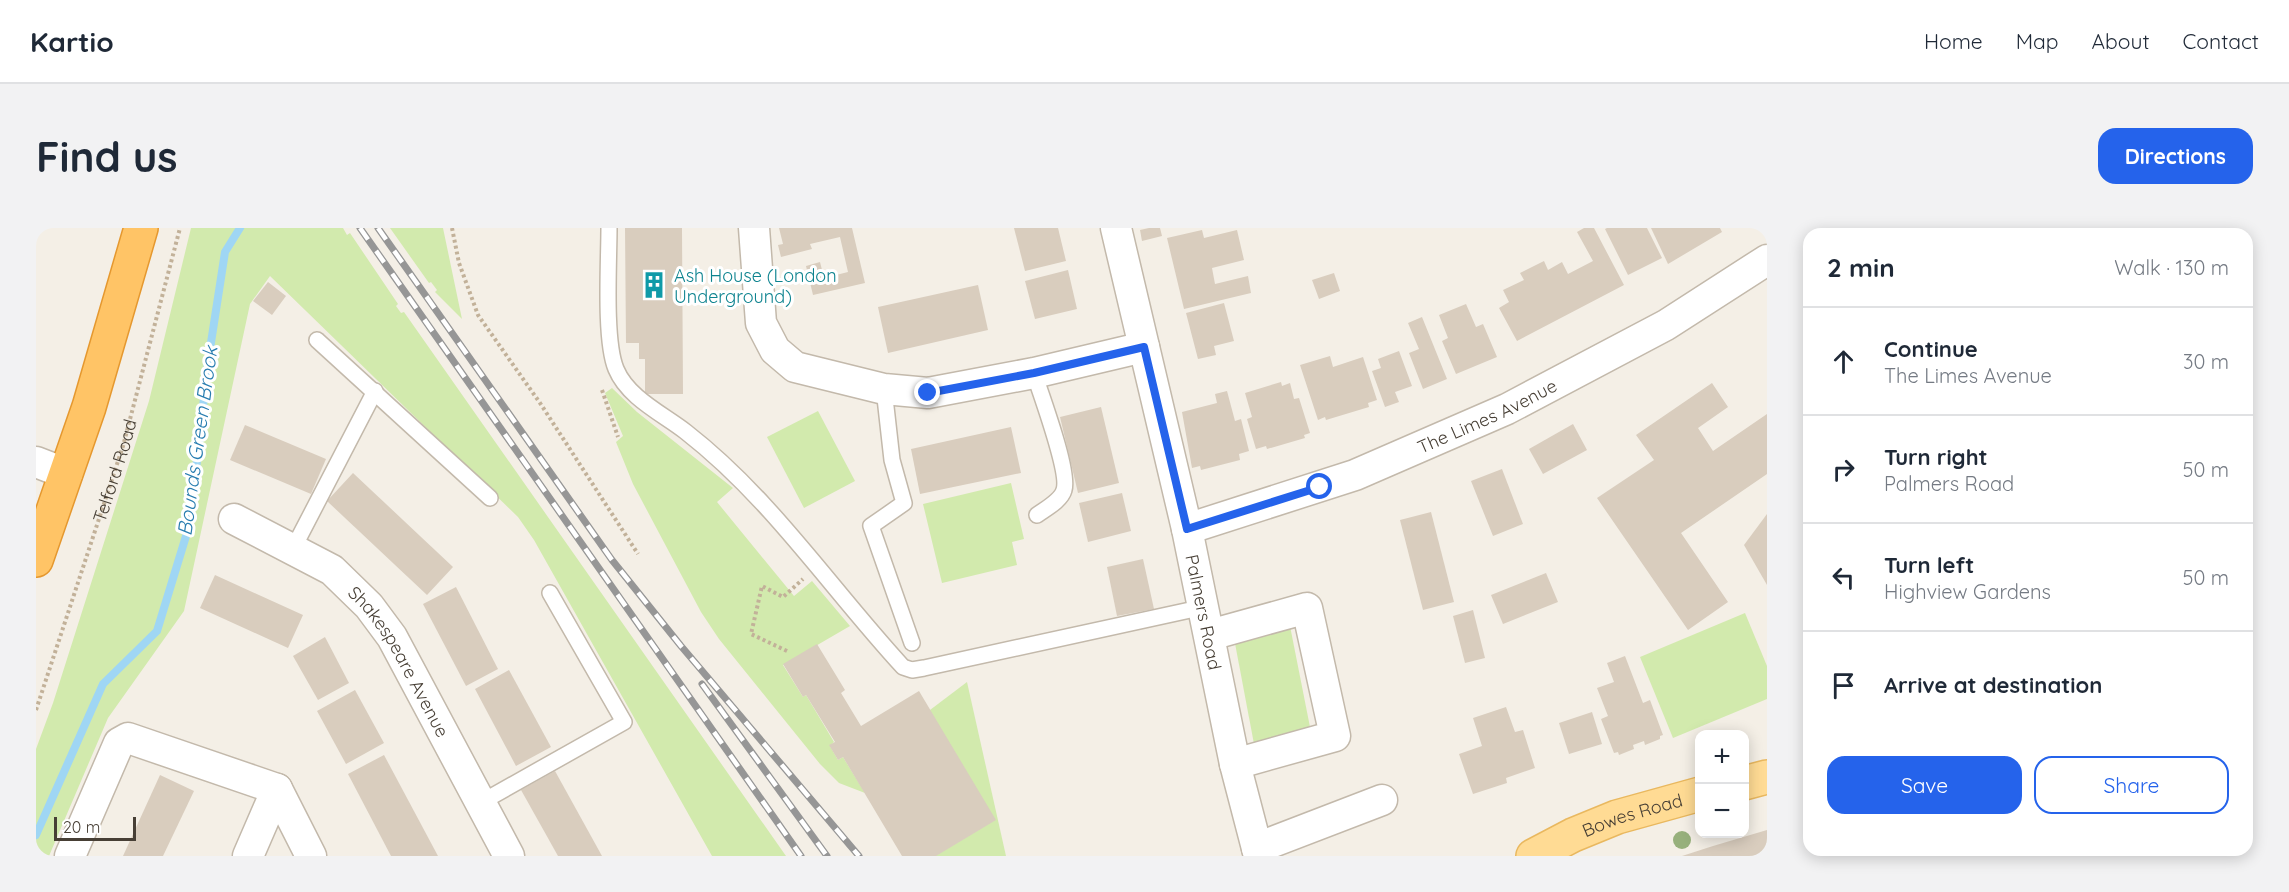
<!DOCTYPE html>
<html lang="en">
<head>
<meta charset="utf-8">
<style>
  :root { --surface:#fff; --page:#f2f2f3; --text:#1f2937; --muted:#747a83; --line:#e0e1e3; --accent:#2563eb }
  body { margin:0; font-family:Quicksand,sans-serif; background:var(--page); color:var(--text) }
  .controls { position:absolute; right:18px; bottom:18px; display:grid; overflow:hidden; border-radius:12px; box-shadow:0 3px 15px #0003 }
  .controls button { width:54px; height:54px; display:grid; place-items:center; padding:0; border:0; border-bottom:2px solid var(--line); background:var(--surface); color:var(--text); font:30px sans-serif }
  .scale { position:absolute; left:18px; bottom:15px; width:82px; box-sizing:border-box; padding-left:6px; border:3px solid #473f35; border-top:0; font-size:16px; line-height:21px; white-space:nowrap; color:#473f35; -webkit-text-stroke:4px #fff; paint-order:stroke }
  .stop { position:absolute; width:18px; height:18px; margin:-14px; border:4px solid #2563eb; border-radius:50%; background:#fff }
  .stop.end { background:#2563eb; border-color:#fff; box-shadow:0 2px 6px #0008 }
  .list { margin:0; padding:0; list-style:none }
  h2 { display:flex; justify-content:space-between; align-items:center; height:78px; margin:0; padding:0 24px; font-size:26px }
  h2 small { font-size:20px; font-weight:400; color:var(--muted) }
  .list li { display:grid; grid-template-columns:39px 1fr auto; gap:18px; align-items:center; box-sizing:border-box; height:108px; padding:0 24px; border-top:2px solid var(--line) }
  .list b { display:block; font-size:22px; white-space:nowrap }
  .list p { margin:0; font-size:20px; white-space:nowrap; color:var(--muted) }
  .list em { font-size:20px; font-style:normal; color:var(--muted) }
  .actions { display:flex; gap:12px; padding:18px 24px }
  .actions a { flex:1; padding:14px 0; border:2px solid var(--accent); border-radius:18px; text-align:center; font-size:21px; color:var(--accent) }
  .actions .main { background:var(--accent); color:#fff }
  .icon { flex:none; width:33px; height:33px; fill:none; stroke:currentColor; stroke-width:2; stroke-linecap:round; stroke-linejoin:round }
  .map { position:relative; flex:none; width:1731px; height:628px; overflow:hidden; border-radius:18px }
  header { display:flex; align-items:center; gap:36px; box-sizing:border-box; height:84px; padding:0 30px; background:var(--surface); border-bottom:2px solid var(--line) }
  header strong { font-size:28px }
  nav { display:flex; gap:33px; margin-inline-start:auto; font-size:21px }
  .intro { display:flex; align-items:center; justify-content:space-between; box-sizing:border-box; height:144px; padding:0 36px }
  h1 { margin:0; font-size:42px }
  .button { padding:15px 27px; border-radius:18px; background:var(--accent); color:#fff; font-size:21px; font-weight:700 }
  main { display:flex; gap:36px; padding:0 36px }
  aside { flex:1; background:var(--surface); border-radius:18px; box-shadow:0 3px 15px #0003 }
  .map>svg:first-child { display:block }
  .green { fill:#d2eaad }
  .lines { fill:none; stroke-linecap:round; stroke-linejoin:round }
  .stream { stroke:#9fd6f4; stroke-width:8 }
  .building { fill:#d9cdbe }
  .lane-casing { stroke:#c3b9ab; stroke-width:18 }
  .street-casing { stroke:#c3b9ab; stroke-width:33 }
  .primary-casing { stroke:#e9b85f; stroke-width:36 }
  .highway-casing { stroke:#e5982f; stroke-width:36 }
  .path { stroke:#c2b199; stroke-width:4; stroke-dasharray:3 3; stroke-linecap:butt }
  .lane { stroke:#fff; stroke-width:15 }
  .street { stroke:#fff; stroke-width:30 }
  .primary { stroke:#ffdb94; stroke-width:33 }
  .highway { stroke:#ffc466; stroke-width:33 }
  .rail-casing { stroke:#969696; stroke-width:7 }
  .rail { stroke:#fff; stroke-width:4.5; stroke-dasharray:14; stroke-linecap:butt }
  .tree { fill:#97b07c }
  .route { stroke:#2563eb; stroke-width:8 }
  .labels { text-anchor:middle; dominant-baseline:central; stroke-width:6; stroke-linejoin:round; paint-order:stroke }
  .culture-label { font-size:18px; fill:#0d838f; stroke:#fff; text-anchor:start }
  .street-label { font-size:18px; fill:#473f35; stroke:#fff }
  .water-label { font-size:20px; font-style:italic; fill:#287db0; stroke:#fff }
</style>
</head>
<body>
<header>
<strong>Kartio</strong>
<nav><a>Home</a><a>Map</a><a>About</a><a>Contact</a></nav>
</header>
<div class="intro"><h1>Find us</h1><a class="button">Directions</a></div>
<main>
<div class="map">
<svg width="1731" height="628" viewBox="0 0 1731 628">
  <rect width="100%" height="100%" fill="#f4efe6"/>
  <g class="green">
    <polygon points="155,0 307,0 311,7 314,5 362,76 360,78 365,85 368,84 750,628 676,628 498,312 482,289 234,48 214,76 148,383 72,490 13,628 0,628 0,521 17,475 113,173"/>
    <polygon points="354,0 407,0 426,91 399,64 401,62 395,54 393,55"/>
    <polygon points="576,160 601,184 697,260 681,274 758,368 776,353 814,398 747,437 767,469 770,467 798,514 794,518 802,532 807,529 829,565 803,555 784,536 683,411 665,384 597,256 580,214 587,208 569,165"/>
    <polygon points="782,183 819,253 768,280 731,209"/>
    <polygon points="975,255 988,311 976,314 981,337 906,355 887,276"/>
    <polygon points="1709,385 1731,438 1731,471 1637,510 1604,429"/>
    <polygon points="1254,398 1274,499 1218,516 1198,410"/>
    <polygon points="931,454 970,628 900,628 894,482"/>
  </g>
  <g class="lines">
    <polyline class="stream" points="0,607 67,456 121,403 154,295 172,134 189,24 204,0"/>
  </g>
  <g class="building">
    <polygon points="589,0 646,0 647,166 609,166 609,131 603,131 603,115 590,115"/>
    <polygon points="743,0 816,0 829,55 777,67 770,38 784,34 788,50 812,44 804,9 774,16 776,21 745,29 742,17 747,16"/>
    <polygon points="978,0 1022,0 1030,33 989,43"/>
    <polygon points="1113,0 1124,0 1126,8 1106,13 1104,2"/>
    <polygon points="1548,0 1558,0 1588,57 1481,113 1463,80 1473,74 1467,62 1488,52 1484,45 1508,33 1512,42 1526,34 1532,46 1557,33 1541,4"/>
    <polygon points="1571,0 1611,0 1626,30 1592,47 1569,1"/>
    <polygon points="1615,0 1684,0 1686,4 1632,36"/>
    <polygon points="1166,2 1168,10 1201,2 1208,32 1176,40 1179,56 1212,48 1215,65 1148,81 1131,10"/>
    <polygon points="1032,42 1041,81 999,91 989,53"/>
    <polygon points="1298,45 1304,63 1283,71 1276,52"/>
    <polygon points="232,54 250,68 236,87 217,73"/>
    <polygon points="942,57 952,102 852,125 842,79"/>
    <polygon points="1188,75 1198,113 1178,118 1180,127 1162,131 1150,85"/>
    <polygon points="1430,76 1440,99 1447,96 1461,129 1420,146 1406,113 1412,110 1403,87"/>
    <polygon points="1386,89 1411,151 1387,161 1373,125 1383,121 1372,95"/>
    <polygon points="1363,123 1376,158 1359,164 1363,174 1349,179 1336,143 1345,140 1342,131"/>
    <polygon points="1294,128 1297,139 1327,129 1341,172 1332,175 1333,179 1290,192 1289,189 1282,192 1264,137"/>
    <polygon points="1245,154 1246,158 1254,155 1258,171 1263,170 1274,205 1268,207 1269,210 1231,221 1230,218 1220,221 1211,191 1216,189 1209,165"/>
    <polygon points="1676,155 1692,179 1662,200 1677,223 1731,186 1731,246 1645,305 1692,374 1652,402 1561,270 1618,232 1600,207"/>
    <polygon points="1191,163 1199,193 1205,191 1213,223 1203,226 1204,232 1165,242 1164,238 1156,240 1146,184 1181,175 1179,166"/>
    <polygon points="1065,179 1083,255 1042,265 1024,189"/>
    <polygon points="1537,196 1551,222 1507,246 1493,221"/>
    <polygon points="209,197 290,231 275,266 194,232"/>
    <polygon points="975,199 985,245 884,266 875,221"/>
    <polygon points="1466,241 1487,296 1457,308 1435,253"/>
    <polygon points="317,245 417,339 391,367 291,273"/>
    <polygon points="1086,265 1095,303 1052,314 1043,275"/>
    <polygon points="1395,284 1418,374 1387,382 1364,292"/>
    <polygon points="1731,286 1731,357 1708,317"/>
    <polygon points="1107,331 1118,381 1081,388 1071,339"/>
    <polygon points="1510,345 1522,374 1467,396 1455,367"/>
    <polygon points="179,347 267,387 252,420 164,380"/>
    <polygon points="420,359 462,441 430,458 387,376"/>
    <polygon points="1437,382 1449,430 1429,435 1417,388"/>
    <polygon points="289,409 313,455 282,472 257,428"/>
    <polygon points="781,416 809,462 805,465 825,498 883,463 960,592 900,628 866,628 807,529 802,532 793,517 799,514 770,467 767,469 747,436"/>
    <polygon points="1589,428 1607,475 1614,472 1627,507 1624,508 1624,511 1609,517 1608,513 1597,517 1598,521 1583,527 1582,524 1578,525 1565,491 1572,488 1561,460 1578,454 1571,435"/>
    <polygon points="473,442 515,519 480,538 439,461"/>
    <polygon points="319,462 348,515 310,536 281,483"/>
    <polygon points="1470,479 1479,504 1487,502 1499,540 1470,550 1471,555 1437,566 1423,526 1446,518 1437,490"/>
    <polygon points="1556,484 1566,516 1533,526 1523,495"/>
    <polygon points="348,527 402,628 355,628 312,546"/>
    <polygon points="519,543 566,628 522,628 485,562"/>
    <polygon points="124,547 158,563 127,628 87,628"/>
    <polygon points="1731,602 1731,628 1646,628 1677,618"/>
  </g>
  <g class="lines">
    <defs>
      <g id="lane">
        <path d="M573 0C573 34 568 112 580 141 592 170 627 186 650 204 735 270 795 361 867 439L876 442 888 440 1168 379"/>
        <polyline points="281,112 454,270"/>
        <path d="M998 145C1005 167 1034 244 1028 262 1025 273 1009 281 1001 287"/>
        <polyline points="848,161 856,232 868,275 835,298 876,415"/>
        <polyline points="257,321 339,163"/>
        <polyline points="444,575 588,494 514,365"/>
      </g>
      <g id="street">
        <polyline points="718,0 725,95 739,122 759,139 848,161 892,165 998,145 1108,119"/>
        <path id="s2" d="M1080 0 1151 301 1199 536 1223 628"/>
        <polyline points="0,234 31,246"/>
        <path id="s3" d="M198 291 296 342 333 378 356 409 473 628"/>
        <path id="s4" d="M1151 301 1319 247 1471 181 1630 97 1731 32"/>
        <polyline points="1174,407 1271,380 1299,508 1199,536"/>
        <polyline points="1221,620 1346,572"/>
        <polyline points="34,628 83,515 92,510 241,561 275,628"/>
        <polyline points="212,628 241,561"/>
      </g>
      <g id="primary">
        <polyline points="1708,555 1731,549"/>
        <path id="s5" d="M1497 628 1537 607 1581 589 1664 566"/>
      </g>
      <polyline id="highway" points="0,332 53,179 105,0"/>
    </defs>
    <use href="#lane" class="lane-casing"/>
    <use href="#street" class="street-casing"/>
    <use href="#primary" class="primary-casing"/>
    <use href="#highway" class="highway-casing"/>
    <g class="path">
      <polyline points="416,0 423,35 442,87 504,175 602,326"/>
      <polyline points="566,162 582,209"/>
      <polyline points="751,423 715,406 726,358 747,369 767,351"/>
      <path id="s1" d="M0 482 87 218 144 0"/>
    </g>
    <use href="#lane" class="lane"/>
    <use href="#street" class="street"/>
    <use href="#primary" class="primary"/>
    <use href="#highway" class="highway"/>
    <defs>
      <g id="rail">
        <polyline points="324,0 765,628"/>
        <polyline points="342,0 576,332 645,418 823,628"/>
        <polyline points="666,456 791,628"/>
      </g>
    </defs>
    <use href="#rail" class="rail-casing"/>
    <use href="#rail" class="rail"/>
  </g>
  <circle class="tree" cx="1646" cy="612" r="9"/>
  <g class="lines">
    <polyline class="route" points="892,165 998,145 1108,119 1151,301 1284,259"/>
  </g>
  <defs>
    <symbol id="building-bare" viewBox="-9 -9 18 18"><path d="M-4-6H4V6H1V3H-1V6H-4ZM-2.5-4.3h1.7v1.8h-1.7ZM.8-4.3h1.7v1.8H.8ZM-2.5-1h1.7V.8h-1.7ZM.8-1h1.7V.8H.8Z" fill="#0f9aa8" stroke="#fff" stroke-width="2.5" paint-order="stroke"/></symbol>
  </defs>
  <g fill-rule="evenodd">
    <use href="#building-bare" x="599" y="38" width="38" height="38"/>
  </g>
  <g class="labels">
    <g class="culture-label">
      <text x="638" y="47">Ash House (London<tspan x="638" dy="21">Underground)</tspan></text>
    </g>
    <g class="street-label">
      <text stroke="none"><textPath href="#s4" startOffset="321">The Limes Avenue</textPath></text>
      <text stroke="none"><textPath href="#s1" startOffset="252">Telford Road</textPath></text>
      <text stroke="none"><textPath href="#s2" startOffset="394">Palmers Road</textPath></text>
      <text stroke="none"><textPath href="#s3" startOffset="225">Shakespeare Avenue</textPath></text>
      <text stroke="none"><textPath href="#s5" startOffset="108">Bowes Road</textPath></text>
    </g>
    <g class="water-label">
      <text transform="translate(161 213) rotate(-82)">Bounds Green Brook</text>
    </g>
  </g>
</svg>
<div class="controls">
<button>+</button>
<button>−</button>
</div>
<div class="scale">20 m</div>
<div class="stop" style="left:1284px;top:259px"></div>
<div class="stop end" style="left:892px;top:165px"></div>
</div>
<aside>
<h2>2 min<small>Walk · 130 m</small></h2>
<ul class="list">
<li><svg class="icon" aria-label="ahead" viewBox="0 0 24 24"><path d="M12 20V5M6 11l6-6 6 6"/></svg><div><b>Continue</b><p>The Limes Avenue</p></div><em>30 m</em></li>
<li><svg class="icon" aria-label="right" viewBox="0 0 24 24"><path d="M7 20v-9h11M14 6l5 5-5 5"/></svg><div><b>Turn right</b><p>Palmers Road</p></div><em>50 m</em></li>
<li><svg class="icon" aria-label="left" viewBox="0 0 24 24"><path d="M17 20v-9H6M10 6l-5 5 5 5"/></svg><div><b>Turn left</b><p>Highview Gardens</p></div><em>50 m</em></li>
<li><svg class="icon" aria-label="arrive" viewBox="0 0 24 24"><path d="M6 21V4h12l-3 4 3 4H6"/></svg><div><b>Arrive at destination</b></div></li>
</ul>
<div class="actions"><a class="main">Save</a><a>Share</a></div>
</aside>
</main>
</body>
</html>
